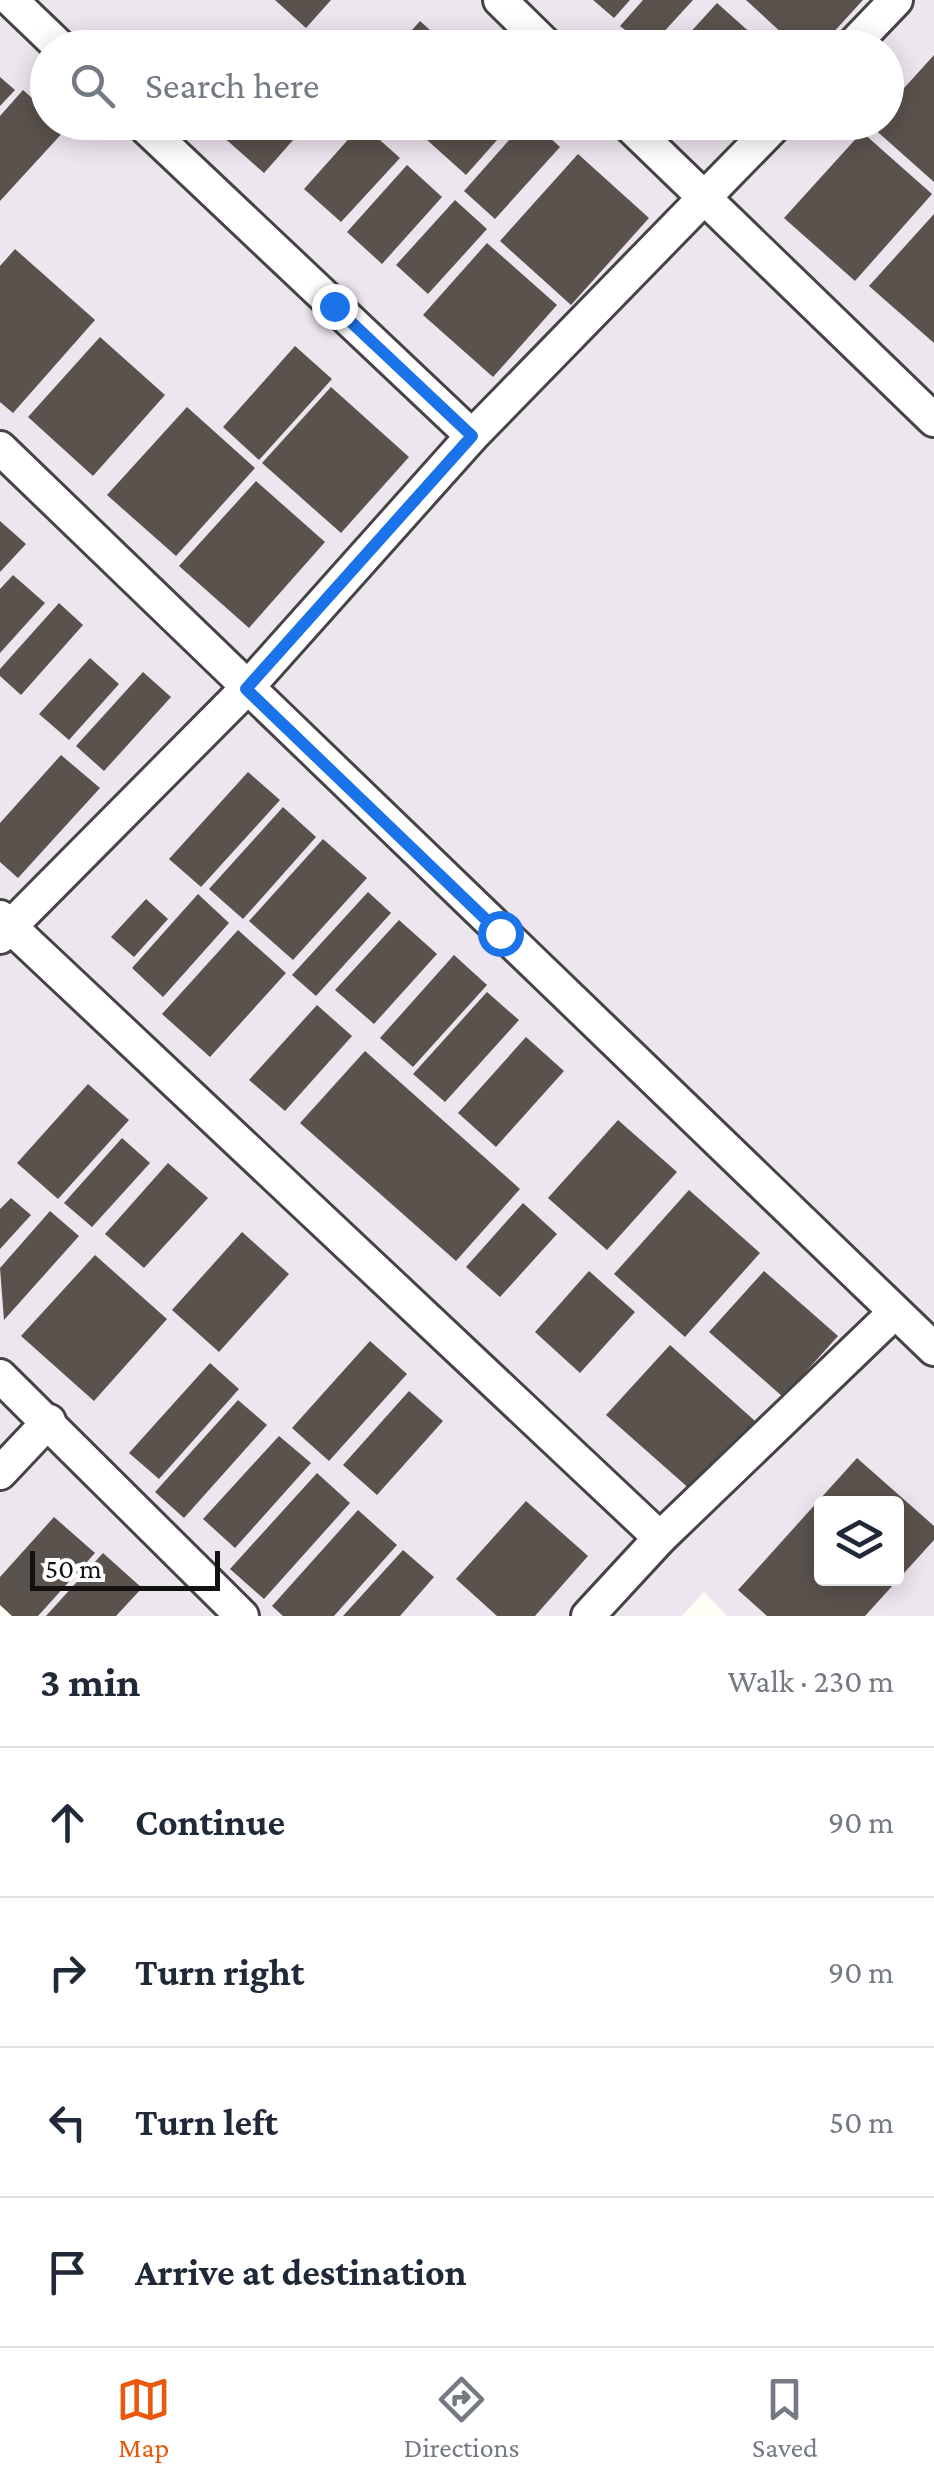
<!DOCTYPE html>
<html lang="en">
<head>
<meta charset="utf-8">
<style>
  :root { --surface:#fff; --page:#f6f6f7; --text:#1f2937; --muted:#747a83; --line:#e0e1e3; --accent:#ea580c }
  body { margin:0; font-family:"Crimson Pro",serif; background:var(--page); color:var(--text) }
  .controls { position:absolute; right:30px; bottom:30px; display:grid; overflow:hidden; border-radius:10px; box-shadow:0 5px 25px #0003 }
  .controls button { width:90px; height:90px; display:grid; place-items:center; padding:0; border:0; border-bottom:2px solid var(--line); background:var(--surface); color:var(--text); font:50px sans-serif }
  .scale { position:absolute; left:30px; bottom:25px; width:190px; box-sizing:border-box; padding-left:10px; border:5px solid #111; border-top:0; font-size:28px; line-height:35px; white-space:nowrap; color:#111; -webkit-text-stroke:8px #fff; paint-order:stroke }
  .stop { position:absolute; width:30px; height:30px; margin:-22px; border:8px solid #1a73e8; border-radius:50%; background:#fff }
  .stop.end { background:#1a73e8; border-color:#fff; box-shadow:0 2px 10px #0008 }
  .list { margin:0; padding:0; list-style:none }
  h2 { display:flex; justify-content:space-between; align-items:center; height:130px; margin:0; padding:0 40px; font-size:42px }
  h2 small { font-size:32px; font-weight:400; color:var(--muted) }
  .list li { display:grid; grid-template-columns:65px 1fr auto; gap:30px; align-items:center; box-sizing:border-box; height:150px; padding:0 40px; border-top:2px solid var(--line) }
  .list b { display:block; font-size:38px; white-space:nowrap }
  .list em { font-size:32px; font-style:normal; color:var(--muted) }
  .icon { flex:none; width:55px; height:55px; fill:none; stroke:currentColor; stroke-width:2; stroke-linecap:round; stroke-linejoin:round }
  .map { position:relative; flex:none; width:934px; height:1616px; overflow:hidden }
  .search { position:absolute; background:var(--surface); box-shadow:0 5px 25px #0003; left:30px; right:30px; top:30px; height:110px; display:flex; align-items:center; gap:25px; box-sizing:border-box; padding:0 35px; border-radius:55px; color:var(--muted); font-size:38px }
  .sheet { height:730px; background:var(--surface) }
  nav { display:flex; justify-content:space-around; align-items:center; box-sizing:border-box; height:140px; border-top:2px solid var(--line); background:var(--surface); font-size:28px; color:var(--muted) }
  nav a { display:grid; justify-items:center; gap:5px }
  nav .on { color:var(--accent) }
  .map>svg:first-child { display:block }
  .industrial { fill:#eee6ef; fill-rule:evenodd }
  .building { fill:#5a524d; fill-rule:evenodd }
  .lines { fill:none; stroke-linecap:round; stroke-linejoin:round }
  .minor-casing { stroke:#444; stroke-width:38 }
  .minor { stroke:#fff; stroke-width:32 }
  .route { stroke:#1a73e8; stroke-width:12 }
</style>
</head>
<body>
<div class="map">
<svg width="934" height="1616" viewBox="0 0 934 1616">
  <rect width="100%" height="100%" fill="#fffdf5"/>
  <path class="industrial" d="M0 0H934V1616H727L704 1592 682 1616H22L0 1595ZM48 48H886V122H48ZM822 1504H896V1578H822Z"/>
  <g class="building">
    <polygon points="275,0 331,0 306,28"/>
    <polygon points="593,0 630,0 614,18"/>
    <polygon points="643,0 693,0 649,48 620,26"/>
    <polygon points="746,0 863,0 819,48 798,48"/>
    <polygon points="717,3 754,36 743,48 676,48"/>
    <polygon points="420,21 450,48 396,48"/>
    <polygon points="934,55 934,182 871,126 886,122 886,108"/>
    <polygon points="0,77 15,90 0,106"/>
    <polygon points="23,90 48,112 48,122 59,122 66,129 0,201 0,116"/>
    <polygon points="233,122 309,122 264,173 221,135"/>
    <polygon points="407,122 513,122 466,175"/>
    <polygon points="525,122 533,122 560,147 495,219 464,191"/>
    <polygon points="362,124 400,158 341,222 304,189"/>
    <polygon points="862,132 932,194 855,281 784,218"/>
    <polygon points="578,154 649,218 571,305 500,241"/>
    <polygon points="407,165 442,197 382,264 347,232"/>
    <polygon points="455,200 487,229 428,294 396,265"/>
    <polygon points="934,214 934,343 869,286"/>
    <polygon points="487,243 557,305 493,377 423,315"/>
    <polygon points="15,249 95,320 13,413 0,402 0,266"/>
    <polygon points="100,337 165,395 93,476 28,417"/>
    <polygon points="295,346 332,379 259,460 223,427"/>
    <polygon points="331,387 409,457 341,533 262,463"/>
    <polygon points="187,407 255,468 176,556 107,495"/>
    <polygon points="256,481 325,542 249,628 179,566"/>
    <polygon points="0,521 26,544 0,572"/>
    <polygon points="13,575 45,603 0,653 0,589"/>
    <polygon points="59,603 83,625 21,695 0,676 0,669"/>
    <polygon points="90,658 119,684 69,740 39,714"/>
    <polygon points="143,672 171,697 104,771 76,746"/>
    <polygon points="61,755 100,788 18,878 0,862 0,823"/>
    <polygon points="248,772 280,800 201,887 169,859"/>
    <polygon points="283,807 316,837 243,919 209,889"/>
    <polygon points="323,839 367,878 293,960 249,921"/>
    <polygon points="368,892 391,913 316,996 292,975"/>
    <polygon points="198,894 229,923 163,997 132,968"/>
    <polygon points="146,899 168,919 134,957 111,937"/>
    <polygon points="399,920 437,954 374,1024 335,990"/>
    <polygon points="238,930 286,973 210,1057 162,1014"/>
    <polygon points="454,955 487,985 413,1067 380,1038"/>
    <polygon points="487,992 519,1020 445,1102 413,1074"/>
    <polygon points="317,1005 352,1036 285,1111 249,1080"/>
    <polygon points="526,1037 564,1071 496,1147 458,1113"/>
    <polygon points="365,1051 520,1189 456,1261 300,1123"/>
    <polygon points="88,1084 129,1120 58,1199 17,1163"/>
    <polygon points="618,1120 677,1172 607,1250 548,1198"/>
    <polygon points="122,1138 150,1163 92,1227 64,1203"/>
    <polygon points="168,1163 208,1198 144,1268 105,1234"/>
    <polygon points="689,1190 760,1253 685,1337 614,1274"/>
    <polygon points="11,1198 31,1215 0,1249 0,1209"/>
    <polygon points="523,1203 557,1234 500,1297 466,1267"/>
    <polygon points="50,1211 79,1236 4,1320 0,1268"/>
    <polygon points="242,1232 289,1274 219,1352 172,1310"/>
    <polygon points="95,1255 167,1319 94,1401 21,1336"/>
    <polygon points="589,1271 635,1312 580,1373 535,1332"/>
    <polygon points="764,1271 838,1336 783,1397 709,1332"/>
    <polygon points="370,1341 407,1374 329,1461 292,1428"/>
    <polygon points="670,1345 755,1421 692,1491 606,1415"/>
    <polygon points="210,1363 239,1389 159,1479 129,1453"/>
    <polygon points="409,1391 443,1421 377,1495 343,1465"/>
    <polygon points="238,1400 267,1425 184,1518 155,1492"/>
    <polygon points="279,1436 311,1463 235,1548 203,1519"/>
    <path d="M857 1458 934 1526V1540L865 1616H767L738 1590ZM822 1504H896V1578H822Z"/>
    <polygon points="317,1473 350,1503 264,1599 230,1569"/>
    <polygon points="526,1501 588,1556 535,1616 497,1616 456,1579"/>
    <polygon points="358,1510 397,1545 334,1616 283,1616 272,1606"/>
    <polygon points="54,1517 95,1553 38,1616 12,1616 0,1605 0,1577"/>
    <polygon points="403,1550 434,1577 400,1616 343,1616"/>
    <polygon points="103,1553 142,1588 116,1616 46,1616"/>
  </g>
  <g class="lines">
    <defs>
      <g id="minor">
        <polyline points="11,0 61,48"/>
        <polyline points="500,0 549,48"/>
        <polyline points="850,48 896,0"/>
        <polyline points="140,122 472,436"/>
        <polyline points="626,122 934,420"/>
        <polyline points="0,448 934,1349"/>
        <polyline points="0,917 660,1538"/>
        <polyline points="0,937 246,689 472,436 778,122"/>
        <polyline points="0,1376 242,1616"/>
        <polyline points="0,1473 49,1421"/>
        <polyline points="588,1616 660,1538 895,1312"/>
      </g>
    </defs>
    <use href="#minor" class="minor-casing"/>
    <use href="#minor" class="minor"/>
  </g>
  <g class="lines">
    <polyline class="route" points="334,306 472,436 246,689 500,933"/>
  </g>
</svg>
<div class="controls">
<button><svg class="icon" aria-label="layers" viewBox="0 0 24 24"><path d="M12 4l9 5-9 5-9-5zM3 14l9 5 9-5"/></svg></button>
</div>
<div class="scale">50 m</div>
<div class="stop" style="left:500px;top:933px"></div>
<div class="stop end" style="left:334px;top:306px"></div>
<div class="search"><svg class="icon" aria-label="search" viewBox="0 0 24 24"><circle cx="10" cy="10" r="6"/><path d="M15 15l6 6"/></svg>Search here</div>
</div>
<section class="sheet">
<h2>3 min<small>Walk · 230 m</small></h2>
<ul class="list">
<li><svg class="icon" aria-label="ahead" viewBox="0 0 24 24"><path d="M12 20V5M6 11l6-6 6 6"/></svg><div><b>Continue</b></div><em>90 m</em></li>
<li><svg class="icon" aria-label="right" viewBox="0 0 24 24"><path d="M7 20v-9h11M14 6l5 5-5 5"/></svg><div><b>Turn right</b></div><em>90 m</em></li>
<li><svg class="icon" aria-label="left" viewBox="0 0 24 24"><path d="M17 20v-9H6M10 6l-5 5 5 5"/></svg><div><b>Turn left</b></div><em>50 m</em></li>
<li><svg class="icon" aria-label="arrive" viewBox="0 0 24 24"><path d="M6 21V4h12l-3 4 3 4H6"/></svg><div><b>Arrive at destination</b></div></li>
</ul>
</section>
<nav>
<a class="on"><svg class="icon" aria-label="map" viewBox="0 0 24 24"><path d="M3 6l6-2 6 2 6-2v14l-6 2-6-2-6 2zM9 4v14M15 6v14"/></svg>Map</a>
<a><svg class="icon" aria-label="directions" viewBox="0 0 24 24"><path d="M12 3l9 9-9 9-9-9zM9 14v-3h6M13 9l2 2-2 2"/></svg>Directions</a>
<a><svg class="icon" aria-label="saved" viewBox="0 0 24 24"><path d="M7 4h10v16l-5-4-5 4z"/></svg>Saved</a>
</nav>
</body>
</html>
